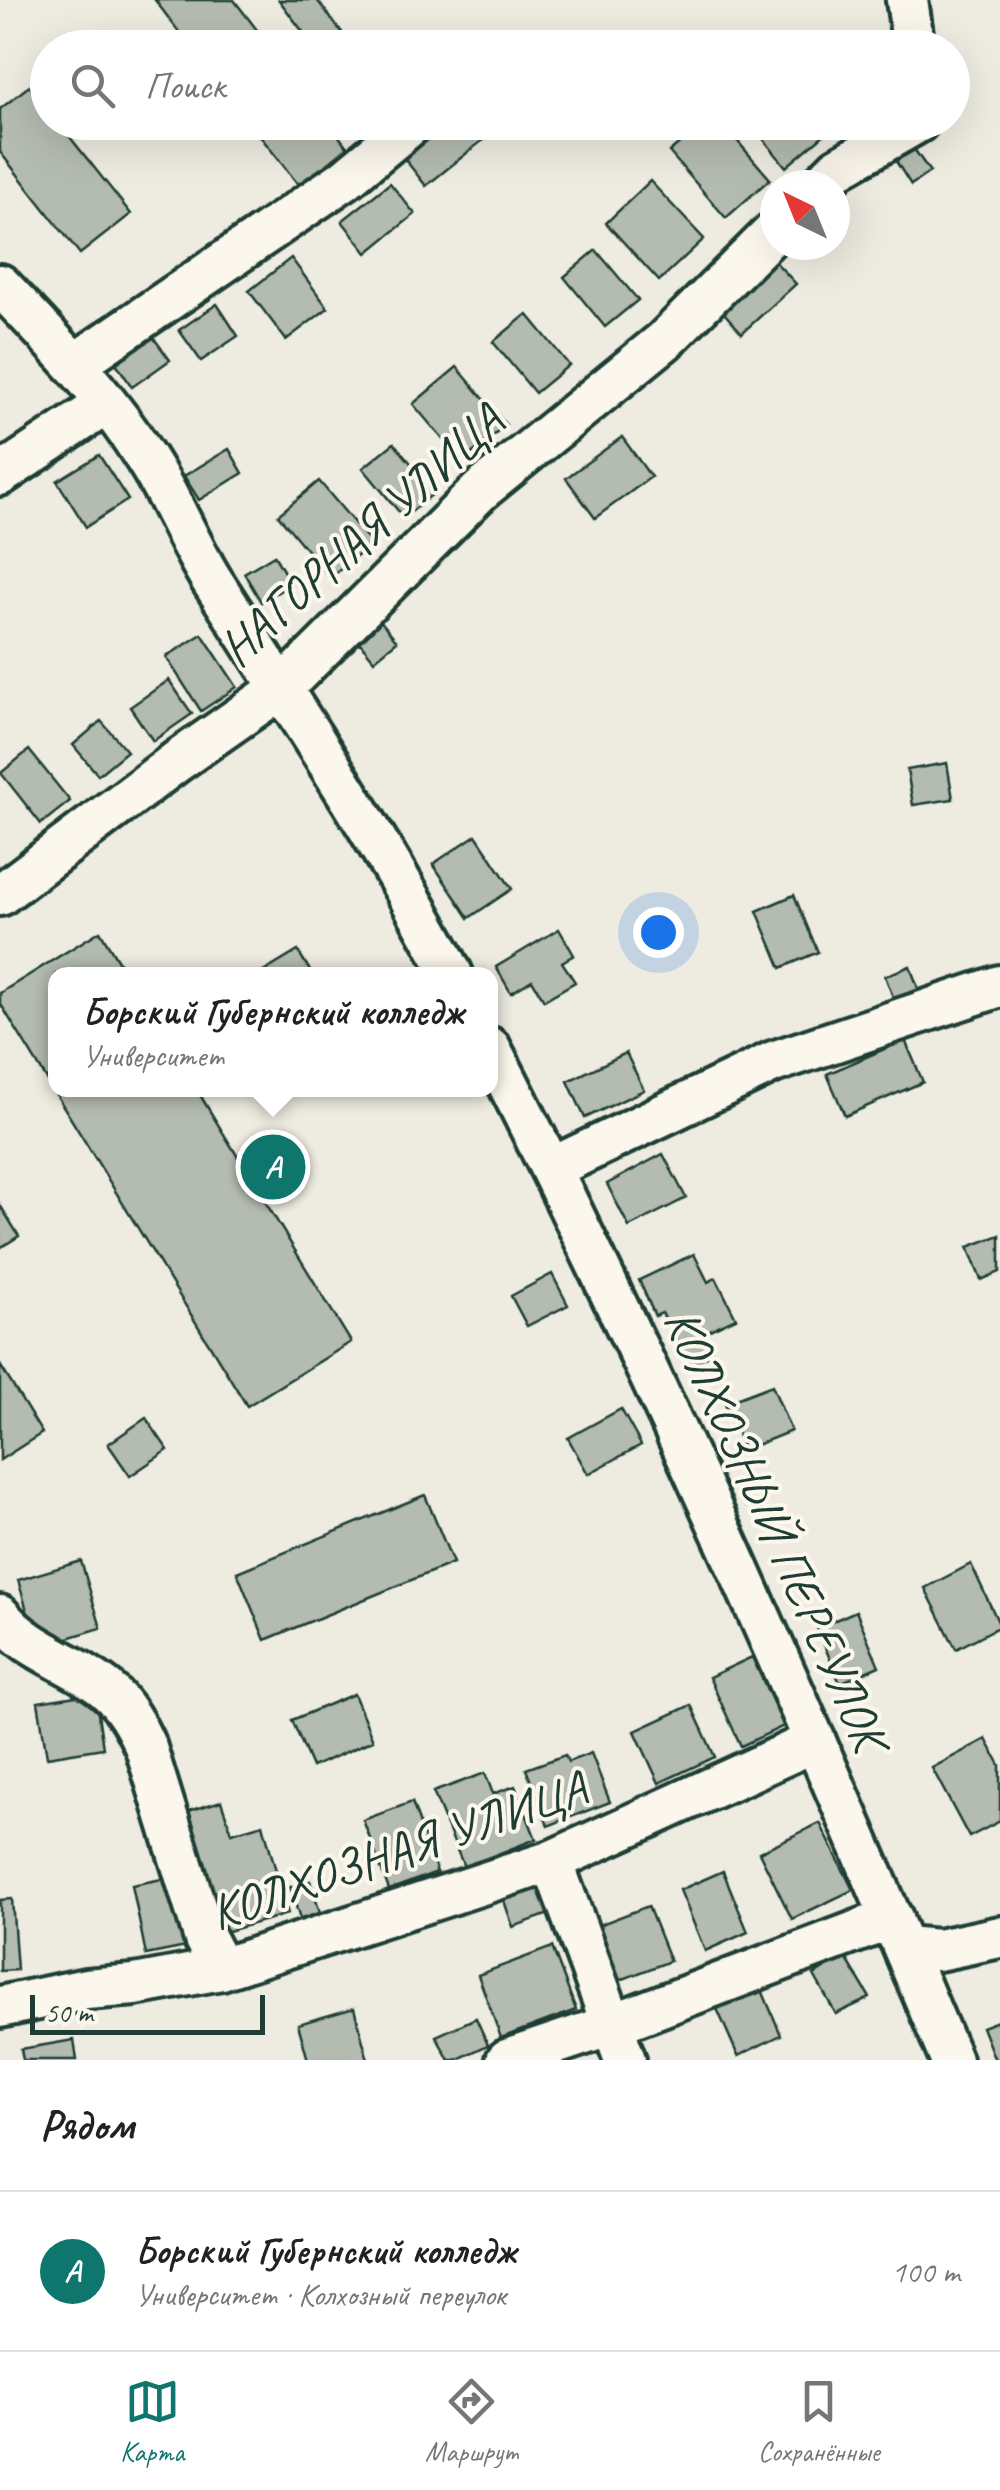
<!DOCTYPE html>
<html lang="ru">
<head>
<meta charset="utf-8">
<style>
  :root { --surface:#fff; --page:#f2f2f2; --text:#222; --muted:#767676; --line:#e0e0e0; --accent:#0f766e }
  body { margin:0; font-family:Caveat,sans-serif; background:var(--page); color:var(--text) }
  .compass { position:absolute; left:760px; top:170px; width:90px; height:90px; border-radius:50%; background:var(--surface); box-shadow:0 10px 40px #0002; rotate:317deg }
  .scale { position:absolute; left:30px; bottom:25px; width:235px; box-sizing:border-box; padding-left:10px; border:5px solid #1f3d34; border-top:0; font-size:28px; line-height:35px; white-space:nowrap; color:#1f3d34; -webkit-text-stroke:8px #fbf7ec; paint-order:stroke }
  .you { position:absolute; left:658px; top:932px; width:35px; height:35px; margin:-25px; border:8px solid #fff; border-radius:50%; background:#1a73e8; box-shadow:0 0 0 15px #1a73e833 }
  .badge { display:grid; place-items:center; width:65px; height:65px; border-radius:50%; background:var(--accent); color:#fff; font-size:32px; font-weight:700 }
  .pin { position:absolute; translate:-50% -50%; border:5px solid #fff; box-shadow:0 2px 10px #0006 }
  .popup { position:absolute; left:48px; top:967px; width:450px; height:130px; box-sizing:border-box; display:grid; place-content:center; border-radius:20px; background:var(--surface); filter:drop-shadow(0 2px 8px #0005); font-size:32px; white-space:nowrap; color:var(--muted) }
  .popup b { font-size:38px; color:var(--text) }
  .popup::after { content:''; position:absolute; left:50%; top:100%; margin-left:-20px; border:20px solid transparent; border-top-color:var(--surface) }
  .list { margin:0; padding:0; list-style:none }
  h2 { display:flex; justify-content:space-between; align-items:center; height:130px; margin:0; padding:0 40px; font-size:42px }
  h2 small { font-size:32px; font-weight:400; color:var(--muted) }
  .list li { display:grid; grid-template-columns:65px 1fr auto; gap:30px; align-items:center; box-sizing:border-box; height:160px; padding:0 40px; border-top:2px solid var(--line) }
  .list b { display:block; font-size:38px; white-space:nowrap }
  .list p { margin:0; font-size:32px; white-space:nowrap; color:var(--muted) }
  .list em { font-size:32px; font-style:normal; color:var(--muted) }
  .icon { flex:none; width:55px; height:55px; fill:none; stroke:currentColor; stroke-width:2; stroke-linecap:round; stroke-linejoin:round }
  .map { position:relative; flex:none; width:1000px; height:2060px; overflow:hidden }
  .search { position:absolute; background:var(--surface); box-shadow:0 10px 40px #0002; left:30px; right:30px; top:30px; height:110px; display:flex; align-items:center; gap:25px; box-sizing:border-box; padding:0 35px; border-radius:55px; color:var(--muted); font-size:38px }
  .sheet { height:290px; background:var(--surface) }
  nav { display:flex; justify-content:space-around; align-items:center; box-sizing:border-box; height:140px; border-top:2px solid var(--line); background:var(--surface); font-size:28px; color:var(--muted) }
  nav a { display:grid; justify-items:center; gap:5px }
  nav .on { color:var(--accent) }
  .map>svg:first-child { display:block }
  .building { fill:#b4bbb0; stroke:#1f3d34; stroke-width:2.5 }
  .lines { fill:none; stroke-linecap:round; stroke-linejoin:round }
  .minor-casing { stroke:#1f3d34; stroke-width:48 }
  .minor { stroke:#fbf7ec; stroke-width:40 }
  .labels { text-anchor:middle; dominant-baseline:central; stroke-width:8; stroke-linejoin:round; paint-order:stroke }
  .street-label { font-size:50px; fill:#1f3d34; stroke:#fbf7ec }
</style>
</head>
<body>
<div class="map">
<svg width="1000" height="2060" viewBox="0 0 1000 2060">
  <rect width="100%" height="100%" fill="#eeece1"/>
  <filter id="ink" filterUnits="userSpaceOnUse"><feTurbulence type="fractalNoise" baseFrequency=".01" numOctaves="2"/><feDisplacementMap in="SourceGraphic" scale="20" xChannelSelector="R" yChannelSelector="G"/><feConvolveMatrix kernelMatrix="1 2 1 2 8 2 1 2 1" color-interpolation-filters="sRGB"/></filter>
  <g filter="url(#ink)">
    <g class="building">
      <polygon points="155,0 234,0 271,48 191,48"/>
      <polygon points="279,0 317,0 354,48 315,48"/>
      <polygon points="29,86 48,109 48,122 58,122 131,214 80,254 0,152 0,109"/>
      <polygon points="249,122 328,122 351,152 301,188"/>
      <polygon points="439,122 477,122 488,136 426,186 400,153"/>
      <polygon points="704,122 721,122 770,179 726,218 669,152"/>
      <polygon points="775,122 839,122 786,167 760,135"/>
      <polygon points="912,146 930,172 911,185 894,158"/>
      <polygon points="650,181 704,239 659,281 606,223"/>
      <polygon points="390,183 415,214 367,253 342,221"/>
      <polygon points="596,250 638,300 605,327 564,277"/>
      <polygon points="769,255 796,284 742,333 716,304"/>
      <polygon points="291,258 328,308 286,340 249,291"/>
      <polygon points="217,304 238,336 201,361 179,330"/>
      <polygon points="527,314 569,365 535,393 493,342"/>
      <polygon points="153,337 170,360 132,387 116,363"/>
      <polygon points="457,367 506,425 462,462 413,404"/>
      <polygon points="622,437 651,477 595,518 566,478"/>
      <polygon points="394,443 435,492 404,518 363,468"/>
      <polygon points="229,449 243,473 199,500 184,476"/>
      <polygon points="99,455 128,500 86,527 57,481"/>
      <polygon points="319,481 372,544 330,578 278,515"/>
      <polygon points="274,555 291,584 261,602 244,573"/>
      <polygon points="375,614 397,641 374,660 352,633"/>
      <polygon points="202,634 237,687 201,711 166,657"/>
      <polygon points="169,680 192,714 153,741 130,707"/>
      <polygon points="101,721 127,751 98,775 73,745"/>
      <polygon points="29,750 70,801 41,824 1,773"/>
      <polygon points="947,763 953,799 913,805 907,770"/>
      <polygon points="476,835 512,889 469,918 433,864"/>
      <polygon points="794,895 818,952 781,968 757,911"/>
      <polygon points="559,929 574,955 562,962 575,982 544,1000 532,980 511,993 496,967"/>
      <polygon points="100,931 126,974 56,974 56,1090 197,1090 351,1342 247,1406 0,1003 0,993"/>
      <polygon points="298,951 312,974 260,974"/>
      <polygon points="910,966 919,991 894,1000 885,976"/>
      <polygon points="905,1040 923,1082 845,1116 827,1074"/>
      <polygon points="626,1053 644,1090 585,1118 568,1081"/>
      <polygon points="663,1154 686,1198 629,1227 607,1184"/>
      <polygon points="0,1205 19,1236 0,1248"/>
      <polygon points="1000,1235 1000,1272 981,1280 968,1247"/>
      <polygon points="694,1254 708,1282 716,1278 736,1318 703,1333 713,1353 691,1364 662,1313 655,1316 639,1280"/>
      <polygon points="552,1274 568,1305 527,1326 511,1296"/>
      <polygon points="0,1365 42,1433 0,1460"/>
      <polygon points="772,1385 791,1431 744,1450 725,1403"/>
      <polygon points="621,1409 641,1445 588,1474 568,1438"/>
      <polygon points="146,1418 168,1450 130,1476 108,1444"/>
      <polygon points="425,1495 453,1563 265,1640 237,1572"/>
      <polygon points="81,1561 101,1628 38,1647 18,1580"/>
      <polygon points="971,1564 1000,1626 956,1649 925,1588"/>
      <polygon points="856,1611 879,1666 840,1683 817,1628"/>
      <polygon points="752,1657 784,1726 741,1746 709,1677"/>
      <polygon points="95,1693 103,1748 47,1757 38,1702"/>
      <polygon points="354,1694 373,1740 312,1767 292,1720"/>
      <polygon points="691,1705 715,1757 659,1783 635,1731"/>
      <polygon points="986,1739 1000,1765 1000,1821 969,1837 932,1768"/>
      <polygon points="591,1753 610,1802 548,1826 526,1769 565,1755 568,1762"/>
      <polygon points="485,1773 493,1794 515,1786 536,1839 464,1867 433,1792"/>
      <polygon points="221,1801 232,1833 263,1824 288,1914 217,1934 182,1813"/>
      <polygon points="412,1802 437,1872 389,1890 363,1820"/>
      <polygon points="820,1823 853,1890 792,1919 759,1852"/>
      <polygon points="723,1871 748,1932 705,1951 680,1890"/>
      <polygon points="177,1876 191,1946 146,1955 132,1885"/>
      <polygon points="310,1881 322,1919 302,1926 290,1887"/>
      <polygon points="540,1881 552,1913 513,1927 502,1895"/>
      <polygon points="12,1899 17,1970 0,1971 0,1900"/>
      <polygon points="648,1906 670,1961 613,1983 591,1928"/>
      <polygon points="552,1947 576,2010 501,2038 478,1975"/>
      <polygon points="845,1956 870,1998 836,2014 814,1975"/>
      <polygon points="759,1983 781,2035 738,2056 715,2004"/>
      <polygon points="354,2008 368,2060 308,2060 298,2024"/>
      <polygon points="476,2018 488,2045 456,2060 449,2060 436,2036"/>
      <polygon points="1000,2020 1000,2060 995,2060 982,2027"/>
      <polygon points="74,2040 77,2060 23,2060 21,2049"/>
    </g>
    <g class="lines">
      <defs>
        <g id="minor">
          <polyline points="907,0 914,48"/>
          <polyline points="821,185 838,168 918,122"/>
          <path d="M0 285C52 340 106 394 146 459 171 497 187 540 211 579 294 709 380 838 452 974"/>
          <polyline points="75,364 344,180 414,122"/>
          <polyline points="0,475 106,404"/>
          <polyline points="0,895 176,762 283,687 480,491 664,341 775,231"/>
          <path d="M490 1048C543 1149 591 1252 640 1354 749 1587 852 1823 951 2060"/>
          <polyline points="552,1168 773,1062 1000,986"/>
          <path d="M0 1616C29 1652 72 1661 106 1689 125 1705 136 1726 146 1748L205 1939 221 1969"/>
          <polyline points="552,1861 625,2060"/>
          <polyline points="904,1947 938,1950 1000,1937"/>
          <polyline points="0,2007 86,1989 135,1985 221,1969 552,1861 815,1741"/>
          <polyline points="507,2060 611,2025 892,1918"/>
        </g>
      </defs>
      <use href="#minor" class="minor-casing"/>
      <use href="#minor" class="minor"/>
    </g>
  </g>
  <g class="labels">
    <g class="street-label">
      <text transform="translate(361 535) rotate(-42)">НАГОРНАЯ УЛИЦА</text>
      <text transform="translate(776 1529) rotate(66)">КОЛХОЗНЫЙ ПЕРЕУЛОК</text>
      <text transform="translate(398 1850) rotate(-19)">КОЛХОЗНАЯ УЛИЦА</text>
    </g>
  </g>
</svg>
<svg class="compass" viewBox="-18 -18 36 36"><path d="M0-13l5 13h-10z" fill="#e53935"/><path d="M0 13l5-13h-10z" fill="#767676"/></svg>
<div class="scale">50 m</div>
<div class="you"></div>
<div class="pin badge" style="left:273px;top:1167px">A</div>
<div class="popup"><b>Борский Губернский колледж</b>Университет</div>
<div class="search"><svg class="icon" aria-label="search" viewBox="0 0 24 24"><circle cx="10" cy="10" r="6"/><path d="M15 15l6 6"/></svg>Поиск</div>
</div>
<section class="sheet">
<h2>Рядом<small></small></h2>
<ul class="list">
<li><span class="badge">A</span><div><b>Борский Губернский колледж</b><p>Университет · Колхозный переулок</p></div><em>100 m</em></li>
</ul>
</section>
<nav>
<a class="on"><svg class="icon" aria-label="map" viewBox="0 0 24 24"><path d="M3 6l6-2 6 2 6-2v14l-6 2-6-2-6 2zM9 4v14M15 6v14"/></svg>Карта</a>
<a><svg class="icon" aria-label="directions" viewBox="0 0 24 24"><path d="M12 3l9 9-9 9-9-9zM9 14v-3h6M13 9l2 2-2 2"/></svg>Маршрут</a>
<a><svg class="icon" aria-label="saved" viewBox="0 0 24 24"><path d="M7 4h10v16l-5-4-5 4z"/></svg>Сохранённые</a>
</nav>
</body>
</html>
